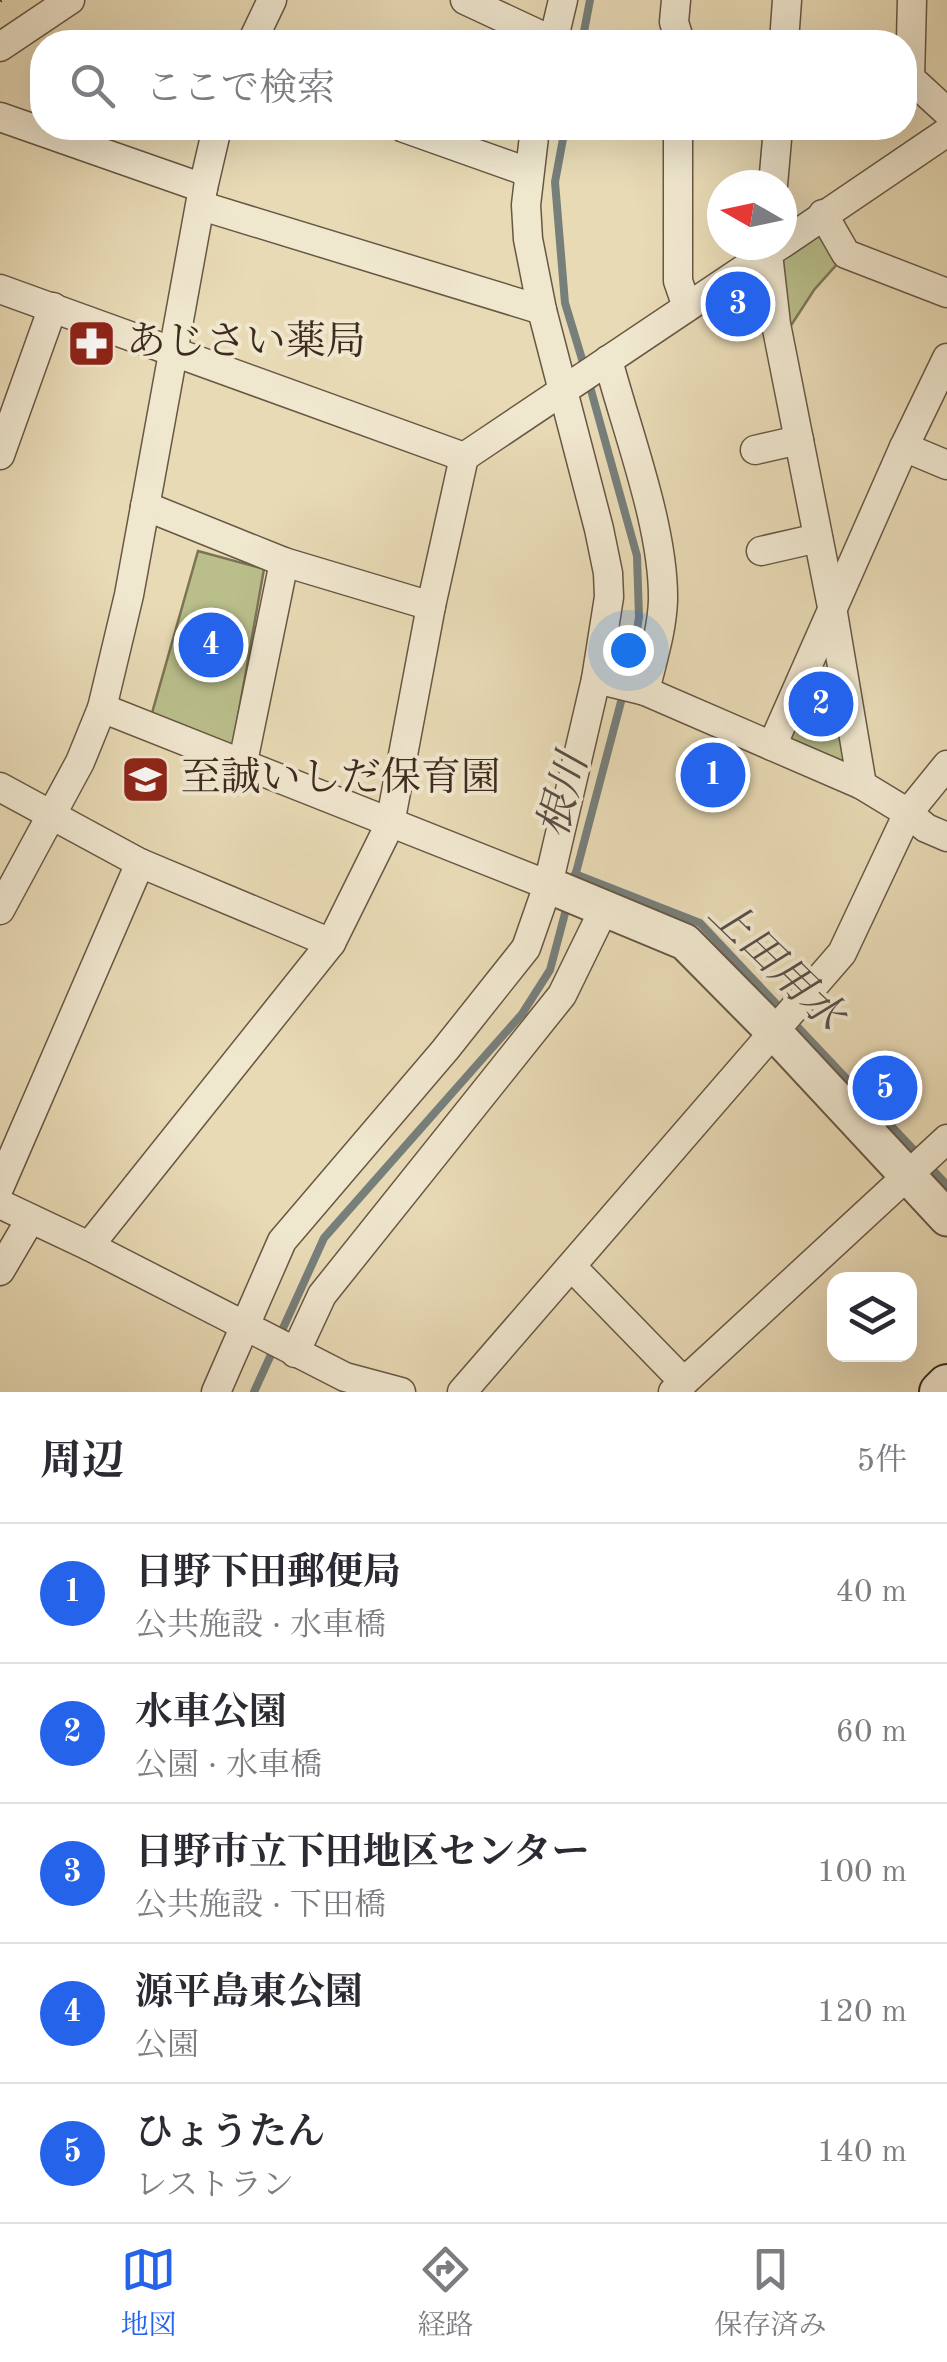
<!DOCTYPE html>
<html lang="ja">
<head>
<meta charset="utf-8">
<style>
  :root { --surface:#fff; --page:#f2f2f3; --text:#2b2b33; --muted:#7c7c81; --line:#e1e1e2; --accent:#2563eb }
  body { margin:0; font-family:"Old Standard TT","Noto Serif JP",serif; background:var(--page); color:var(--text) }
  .controls { position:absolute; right:30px; bottom:30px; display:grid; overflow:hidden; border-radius:20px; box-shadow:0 10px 40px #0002 }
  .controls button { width:90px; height:90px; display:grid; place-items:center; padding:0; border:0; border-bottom:2px solid var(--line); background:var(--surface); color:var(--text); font:50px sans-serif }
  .compass { position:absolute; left:707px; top:170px; width:90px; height:90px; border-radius:50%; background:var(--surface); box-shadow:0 10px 40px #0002; rotate:279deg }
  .you { position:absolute; left:628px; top:650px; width:35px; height:35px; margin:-25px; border:8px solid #fff; border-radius:50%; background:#1a73e8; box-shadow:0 0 0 15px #1a73e833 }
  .badge { display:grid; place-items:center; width:65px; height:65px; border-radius:50%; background:var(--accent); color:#fff; font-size:32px; font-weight:700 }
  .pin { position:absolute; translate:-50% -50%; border:5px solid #fff; box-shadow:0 2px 10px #0006 }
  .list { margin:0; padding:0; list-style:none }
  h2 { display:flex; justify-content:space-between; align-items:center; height:130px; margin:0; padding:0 40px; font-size:42px }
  h2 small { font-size:32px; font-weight:400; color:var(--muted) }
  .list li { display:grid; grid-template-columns:65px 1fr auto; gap:30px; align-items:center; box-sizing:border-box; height:140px; padding:0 40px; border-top:2px solid var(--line) }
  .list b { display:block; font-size:38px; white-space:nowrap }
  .list p { margin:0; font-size:32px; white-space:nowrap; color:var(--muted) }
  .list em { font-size:32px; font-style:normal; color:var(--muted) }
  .icon { flex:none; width:55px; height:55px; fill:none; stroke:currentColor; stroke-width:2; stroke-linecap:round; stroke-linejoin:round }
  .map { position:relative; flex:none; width:947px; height:1392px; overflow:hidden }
  .search { position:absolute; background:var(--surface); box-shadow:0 10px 40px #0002; left:30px; right:30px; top:30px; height:110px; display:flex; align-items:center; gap:25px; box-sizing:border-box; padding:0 35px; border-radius:40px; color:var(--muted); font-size:38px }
  .sheet { height:830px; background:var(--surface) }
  nav { display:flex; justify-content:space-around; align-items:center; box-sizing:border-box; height:140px; border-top:2px solid var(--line); background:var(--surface); font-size:28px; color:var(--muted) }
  nav a { display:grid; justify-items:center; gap:5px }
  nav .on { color:var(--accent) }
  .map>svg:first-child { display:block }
  .green { fill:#b9be8b; stroke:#7c7455; stroke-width:2.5 }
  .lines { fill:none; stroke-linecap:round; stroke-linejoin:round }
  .stream { stroke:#777f7b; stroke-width:8 }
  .minor-casing { stroke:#685744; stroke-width:31 }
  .tertiary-casing { stroke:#685744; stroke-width:39 }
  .secondary-casing { stroke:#3e2b1f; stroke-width:44 }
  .path { stroke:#3e2b1f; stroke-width:4; stroke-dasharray:2.5 5; stroke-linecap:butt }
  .minor { stroke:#f0e7cf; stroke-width:28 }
  .tertiary { stroke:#f0e7cf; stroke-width:35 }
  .secondary { stroke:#f0e7cf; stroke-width:40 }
  .labels { text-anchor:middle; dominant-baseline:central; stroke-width:8; stroke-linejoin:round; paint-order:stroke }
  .poi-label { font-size:40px; fill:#3e2b1f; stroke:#f0e7cf; text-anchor:start }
  .water-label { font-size:42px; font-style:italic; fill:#564e46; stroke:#f0e7cf }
</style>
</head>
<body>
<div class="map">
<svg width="947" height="1392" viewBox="0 0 947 1392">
  <rect width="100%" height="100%" fill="#e8dab5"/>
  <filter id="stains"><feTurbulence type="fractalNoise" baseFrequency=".002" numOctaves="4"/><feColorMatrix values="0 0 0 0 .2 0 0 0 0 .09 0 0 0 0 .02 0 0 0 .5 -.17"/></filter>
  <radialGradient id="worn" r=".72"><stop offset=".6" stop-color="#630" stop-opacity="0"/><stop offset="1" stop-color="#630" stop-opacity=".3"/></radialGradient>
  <g class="green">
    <polygon points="823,214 846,254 814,290 790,327 780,245"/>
    <polygon points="198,551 264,569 232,750 150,720"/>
    <polygon points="822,668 830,668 845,762 790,740"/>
  </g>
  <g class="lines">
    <g class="stream">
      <polyline points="582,42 590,0"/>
      <polyline points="565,128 555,182 565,303 585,369"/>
      <polyline points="575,874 700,923 783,1011"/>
      <polyline points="573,884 633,656 639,617 637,556 589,383"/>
      <polyline points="792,1021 947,1185"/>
      <polyline points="254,1392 324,1238 522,1014 550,970 568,902"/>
    </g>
    <defs>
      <g id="minor">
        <polyline points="465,0 553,41"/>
        <polyline points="676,0 674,22 680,42"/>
        <polyline points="912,0 910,78 947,112"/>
        <polyline points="252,42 272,0"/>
        <polyline points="553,42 563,0"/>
        <polyline points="784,42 787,0"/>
        <polyline points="0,47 70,0"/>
        <polyline points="0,117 203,188"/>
        <polyline points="404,128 528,172"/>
        <polyline points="678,128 678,281 687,307"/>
        <polyline points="773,185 778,128"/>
        <polyline points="202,206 542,310"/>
        <polyline points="823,214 846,254 947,293"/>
        <polyline points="782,244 947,132"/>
        <polyline points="767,245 776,324 832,607 862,785"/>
        <polyline points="0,289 464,457"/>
        <path d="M608 360C627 432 664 527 663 600 662 631 652 661 645 691"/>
        <polyline points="904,447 947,465"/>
        <polyline points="755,450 799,440"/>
        <polyline points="0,455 53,307"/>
        <polyline points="145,506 284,562 431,606"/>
        <polyline points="761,551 818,538"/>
        <polyline points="596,679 645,691 862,785 908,813 926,828 947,837"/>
        <polyline points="102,708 548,885"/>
        <polyline points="772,746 904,447 947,358"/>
        <polyline points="243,762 284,562"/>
        <polyline points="0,787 140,863 331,943"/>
        <polyline points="0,910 80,762 102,708 129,595 203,188 217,128"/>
        <polyline points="0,1186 140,863"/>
        <polyline points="0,1204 89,1246 331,943 390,824 431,606 464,457 780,245"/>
        <polyline points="89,1246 345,1377 401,1392"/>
        <polyline points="573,1268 684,1382"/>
        <polyline points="0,1271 30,1220"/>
        <polyline points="295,1353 322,1295 562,995 604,909"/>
        <polyline points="216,1392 282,1241 445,1050 526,948 548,885 596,679 609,597 608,573 599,529 542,310 528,239 526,205 535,128"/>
        <polyline points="462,1392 842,953 908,813 947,765"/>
        <polyline points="673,1392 947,1139"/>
      </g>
      <polyline id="tertiary" points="548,885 685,942 773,1031 947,1218"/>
      <polyline id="secondary" points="940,1392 947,1385"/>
    </defs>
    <use href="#minor" class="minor-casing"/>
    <use href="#tertiary" class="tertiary-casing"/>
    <use href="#secondary" class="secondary-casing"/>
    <polyline class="path" points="0,1 1,0"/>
    <use href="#minor" class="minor"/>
    <use href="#tertiary" class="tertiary"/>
    <use href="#secondary" class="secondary"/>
  </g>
  <defs>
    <symbol id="pharmacy-square" viewBox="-11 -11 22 22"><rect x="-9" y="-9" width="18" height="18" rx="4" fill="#8f2418" stroke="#f0e7cf"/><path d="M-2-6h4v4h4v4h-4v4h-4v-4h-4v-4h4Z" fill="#fff"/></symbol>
    <symbol id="school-square" viewBox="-11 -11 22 22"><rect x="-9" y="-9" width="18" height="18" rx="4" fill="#8f2418" stroke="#f0e7cf"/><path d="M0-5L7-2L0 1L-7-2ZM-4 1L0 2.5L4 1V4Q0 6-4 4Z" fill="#fff"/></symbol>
  </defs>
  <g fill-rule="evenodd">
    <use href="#pharmacy-square" x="64" y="316" width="55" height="55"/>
    <use href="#school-square" x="118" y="752" width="55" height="55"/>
  </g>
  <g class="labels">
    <g class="poi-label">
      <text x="126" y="344">あじさい薬局</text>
      <text x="181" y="780">至誠いしだ保育園</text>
    </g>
    <g class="water-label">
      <text transform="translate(565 796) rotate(-75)">根川</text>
      <text transform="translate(775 966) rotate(44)">上田用水</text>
    </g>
  </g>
  <rect width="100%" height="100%" filter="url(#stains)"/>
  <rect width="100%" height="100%" fill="url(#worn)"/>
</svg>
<div class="controls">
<button><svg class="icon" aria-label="layers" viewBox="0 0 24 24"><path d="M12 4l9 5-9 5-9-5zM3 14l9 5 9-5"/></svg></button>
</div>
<svg class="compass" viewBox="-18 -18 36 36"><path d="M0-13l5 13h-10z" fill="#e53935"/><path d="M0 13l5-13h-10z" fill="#7c7c81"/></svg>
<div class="you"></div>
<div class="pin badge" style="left:713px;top:775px">1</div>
<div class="pin badge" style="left:821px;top:704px">2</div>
<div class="pin badge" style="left:738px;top:304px">3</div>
<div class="pin badge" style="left:211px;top:645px">4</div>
<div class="pin badge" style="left:885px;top:1088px">5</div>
<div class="search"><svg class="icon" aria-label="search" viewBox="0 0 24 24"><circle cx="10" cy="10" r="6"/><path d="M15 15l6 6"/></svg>ここで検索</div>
</div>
<section class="sheet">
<h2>周辺<small>5件</small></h2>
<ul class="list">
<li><span class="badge">1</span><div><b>日野下田郵便局</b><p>公共施設 · 水車橋</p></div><em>40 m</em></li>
<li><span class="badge">2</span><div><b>水車公園</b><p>公園 · 水車橋</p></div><em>60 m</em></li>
<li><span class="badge">3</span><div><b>日野市立下田地区センター</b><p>公共施設 · 下田橋</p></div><em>100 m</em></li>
<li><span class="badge">4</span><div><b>源平島東公園</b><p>公園</p></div><em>120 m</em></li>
<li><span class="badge">5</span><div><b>ひょうたん</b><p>レストラン</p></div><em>140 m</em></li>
</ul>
</section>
<nav>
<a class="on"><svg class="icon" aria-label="map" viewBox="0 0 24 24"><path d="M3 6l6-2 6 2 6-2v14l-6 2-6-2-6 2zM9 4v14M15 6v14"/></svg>地図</a>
<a><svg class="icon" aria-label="directions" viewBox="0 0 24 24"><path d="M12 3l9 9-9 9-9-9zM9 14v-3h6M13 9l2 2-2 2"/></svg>経路</a>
<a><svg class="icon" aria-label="saved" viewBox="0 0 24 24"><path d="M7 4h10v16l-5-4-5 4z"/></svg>保存済み</a>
</nav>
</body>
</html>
